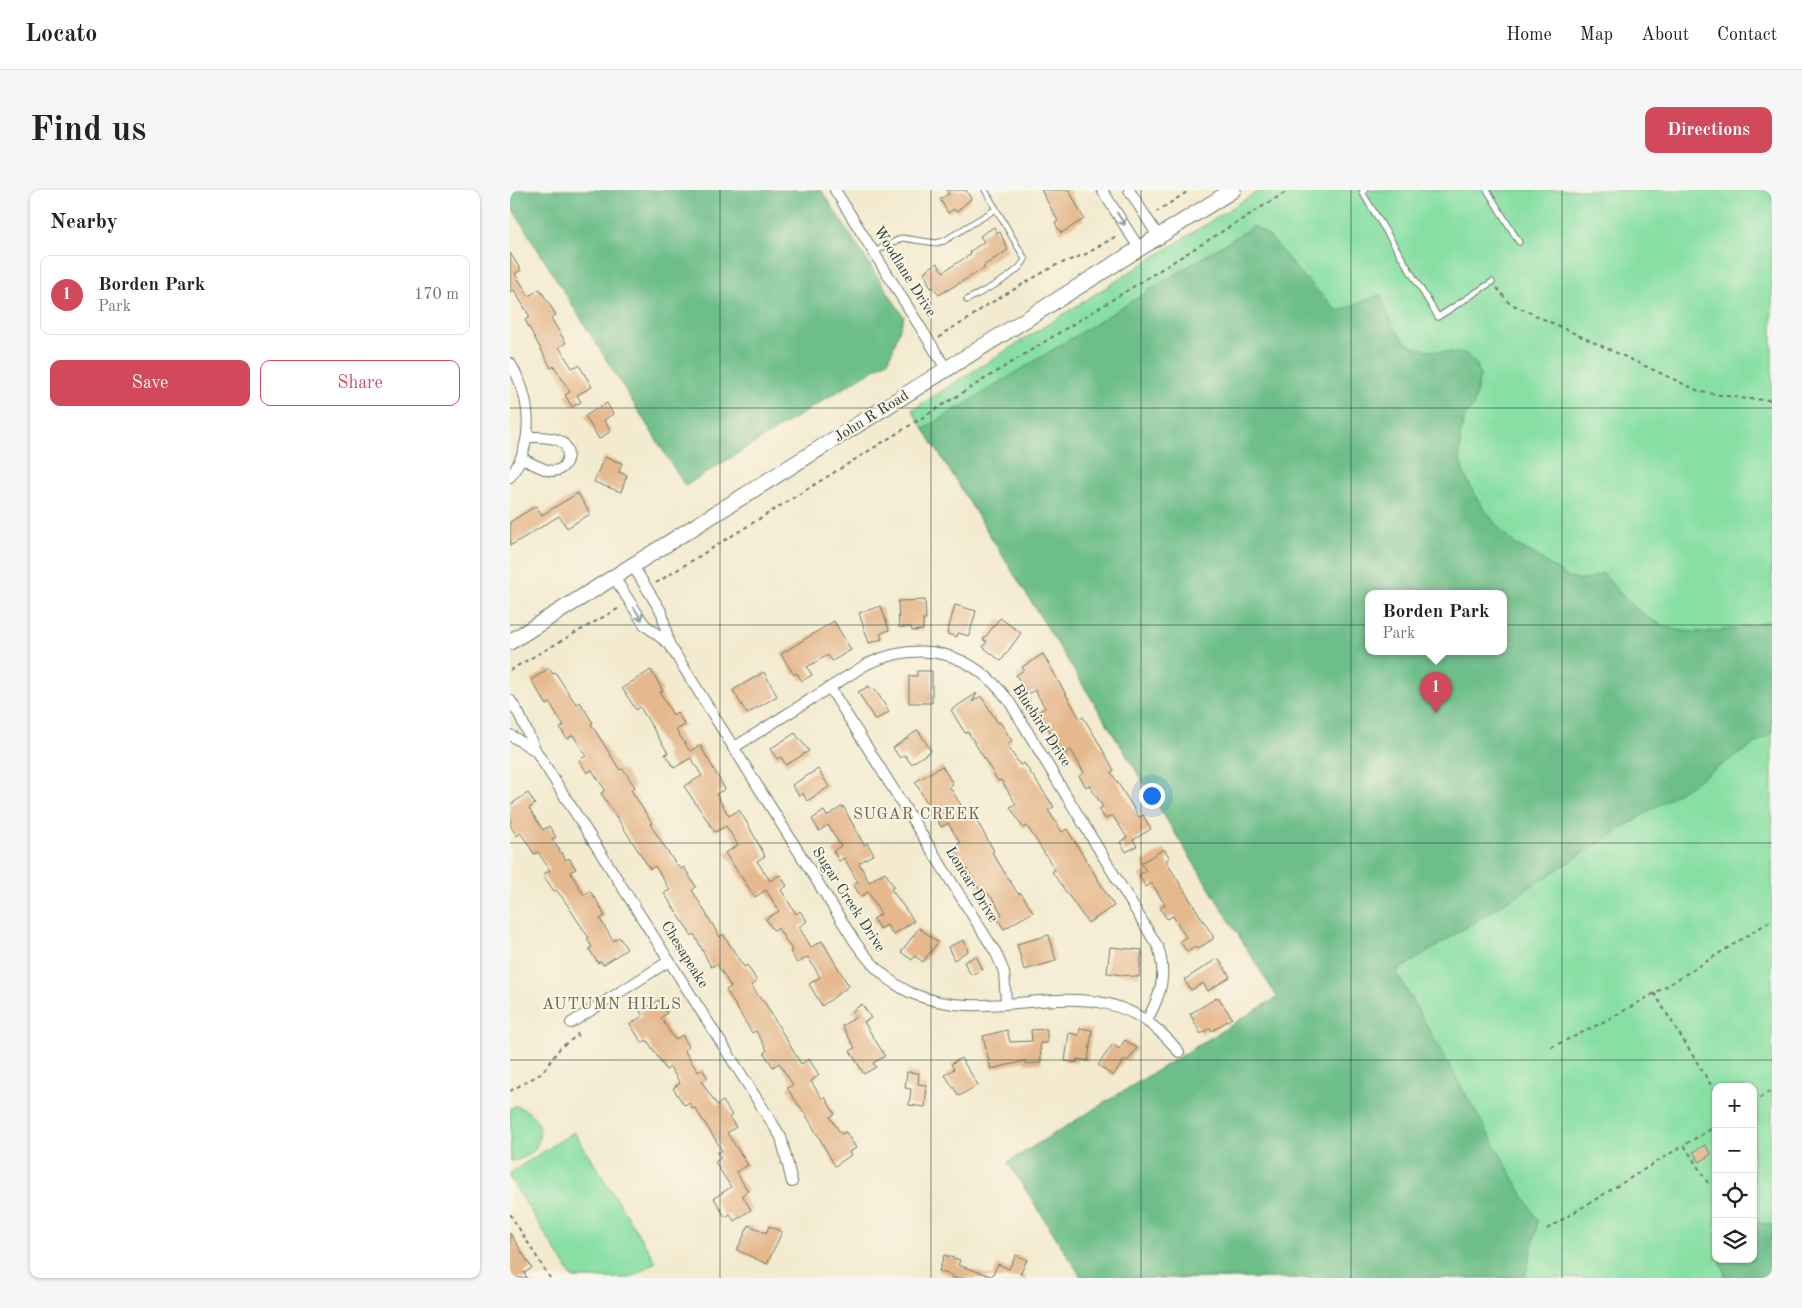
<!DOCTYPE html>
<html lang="en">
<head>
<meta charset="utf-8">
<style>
  :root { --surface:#fff; --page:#f6f6f6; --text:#222; --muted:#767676; --line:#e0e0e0; --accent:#d1495b }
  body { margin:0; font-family:"Old Standard TT",serif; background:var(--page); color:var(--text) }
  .controls { position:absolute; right:15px; bottom:15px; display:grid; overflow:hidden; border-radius:10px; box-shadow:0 1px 4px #0004 }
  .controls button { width:45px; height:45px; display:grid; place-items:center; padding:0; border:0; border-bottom:1px solid var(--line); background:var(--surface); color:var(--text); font:25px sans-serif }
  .you { position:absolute; left:641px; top:605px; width:18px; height:18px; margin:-12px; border:4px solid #fff; border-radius:50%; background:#1a73e8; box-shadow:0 0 0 8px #1a73e833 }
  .badge { display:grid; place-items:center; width:32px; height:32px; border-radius:50%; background:var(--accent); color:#fff; font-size:16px; font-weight:700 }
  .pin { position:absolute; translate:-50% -41px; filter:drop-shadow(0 1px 2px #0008) }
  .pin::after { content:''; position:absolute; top:26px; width:18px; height:15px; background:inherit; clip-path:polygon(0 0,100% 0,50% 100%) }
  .popup { position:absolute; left:855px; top:400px; width:142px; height:65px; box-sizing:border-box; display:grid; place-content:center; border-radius:10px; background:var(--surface); filter:drop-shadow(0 1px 4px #0005); font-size:16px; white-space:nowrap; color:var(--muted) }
  .popup b { font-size:19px; color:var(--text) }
  .popup::after { content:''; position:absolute; left:50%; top:100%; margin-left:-10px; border:10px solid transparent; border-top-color:var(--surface) }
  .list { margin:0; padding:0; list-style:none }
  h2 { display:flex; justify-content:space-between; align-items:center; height:65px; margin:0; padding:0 20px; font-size:21px }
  h2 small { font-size:16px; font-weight:400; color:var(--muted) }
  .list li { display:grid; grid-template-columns:32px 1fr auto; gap:15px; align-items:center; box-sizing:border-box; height:80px; margin:0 10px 10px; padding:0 10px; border:1px solid var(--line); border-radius:10px }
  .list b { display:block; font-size:19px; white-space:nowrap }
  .list p { margin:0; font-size:16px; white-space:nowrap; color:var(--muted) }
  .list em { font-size:16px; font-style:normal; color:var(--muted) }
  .actions { display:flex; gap:10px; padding:15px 20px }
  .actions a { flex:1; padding:11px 0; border:1px solid var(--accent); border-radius:10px; text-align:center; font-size:18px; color:var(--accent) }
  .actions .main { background:var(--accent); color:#fff }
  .icon { flex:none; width:28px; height:28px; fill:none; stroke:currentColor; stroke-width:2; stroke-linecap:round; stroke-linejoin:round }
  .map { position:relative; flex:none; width:1262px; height:1088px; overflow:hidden; border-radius:10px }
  header { display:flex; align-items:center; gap:30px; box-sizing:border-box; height:70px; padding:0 25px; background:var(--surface); border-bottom:1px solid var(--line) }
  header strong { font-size:24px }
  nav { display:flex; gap:28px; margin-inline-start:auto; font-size:18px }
  .intro { display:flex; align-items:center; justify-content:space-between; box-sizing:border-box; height:120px; padding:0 30px }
  h1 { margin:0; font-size:35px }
  .button { padding:12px 22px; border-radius:10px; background:var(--accent); color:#fff; font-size:18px; font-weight:700 }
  main { display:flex; gap:30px; padding:0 30px }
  aside { flex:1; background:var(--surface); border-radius:10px; box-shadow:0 1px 4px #0004 }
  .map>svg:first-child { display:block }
  .green { fill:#87dfa4; stroke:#538e6c; fill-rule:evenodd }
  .forest { fill:#6dbe8a; stroke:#467e5f; fill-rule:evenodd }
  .building { fill:#e5b88d }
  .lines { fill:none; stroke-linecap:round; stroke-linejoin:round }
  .service-casing { stroke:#697a6a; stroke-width:7 }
  .minor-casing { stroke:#697a6a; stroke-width:12 }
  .secondary-casing { stroke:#697a6a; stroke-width:17 }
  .path { stroke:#697a6a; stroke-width:2; stroke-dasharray:4 4; stroke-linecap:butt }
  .service { stroke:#fff; stroke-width:5 }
  .minor { stroke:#fff; stroke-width:10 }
  .secondary { stroke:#fff; stroke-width:15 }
  .oneway { stroke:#8f9e9a }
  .grid { fill:none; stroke:#1f3d34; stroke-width:1; stroke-opacity:0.55 }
  .labels { text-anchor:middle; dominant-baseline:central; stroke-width:4; stroke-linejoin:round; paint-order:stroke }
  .street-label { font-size:15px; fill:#1f3d34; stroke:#fcf5e5 }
  .neighbourhood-label { font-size:16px; letter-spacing:1px; fill:#646853; stroke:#fcf5e5 }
</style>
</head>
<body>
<header>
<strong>Locato</strong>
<nav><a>Home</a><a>Map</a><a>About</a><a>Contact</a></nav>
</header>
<div class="intro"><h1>Find us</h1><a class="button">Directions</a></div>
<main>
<aside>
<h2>Nearby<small></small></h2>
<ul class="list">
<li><span class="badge">1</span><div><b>Borden Park</b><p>Park</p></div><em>170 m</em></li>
</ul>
<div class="actions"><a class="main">Save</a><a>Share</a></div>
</aside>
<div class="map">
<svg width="1262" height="1088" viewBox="0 0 1262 1088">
  <rect width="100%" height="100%" fill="#fcf5e5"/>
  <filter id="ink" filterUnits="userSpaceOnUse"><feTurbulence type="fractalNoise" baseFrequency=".02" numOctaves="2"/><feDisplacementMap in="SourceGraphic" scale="10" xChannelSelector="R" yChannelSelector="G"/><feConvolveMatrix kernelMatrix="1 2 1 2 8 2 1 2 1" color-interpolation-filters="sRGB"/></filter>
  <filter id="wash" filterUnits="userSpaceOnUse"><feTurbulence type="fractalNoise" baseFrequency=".0096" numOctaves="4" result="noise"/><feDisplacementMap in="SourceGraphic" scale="20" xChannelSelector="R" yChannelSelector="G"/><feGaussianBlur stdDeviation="1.12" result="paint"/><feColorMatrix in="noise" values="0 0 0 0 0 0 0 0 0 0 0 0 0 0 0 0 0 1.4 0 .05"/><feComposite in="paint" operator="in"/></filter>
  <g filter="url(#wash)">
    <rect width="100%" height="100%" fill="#f3eacf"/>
    <g class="green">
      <path d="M750 0H1262V1088H572L498 972 767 807 402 220ZM858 404H994V462H858ZM1206 897H1243V1069H1206Z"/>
      <path d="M5 916C39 923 38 967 1 971L0 919Z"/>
      <polygon points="64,942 146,1072 120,1088 63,1088 0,988 0,983"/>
    </g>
    <g class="forest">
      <polygon points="0,0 311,0 394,127 379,170 175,296 0,15"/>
      <path d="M744 36 760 47 789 82 828 121 870 105C893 161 895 160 955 163L967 175 970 186 963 217 955 226 950 245V270L953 282 967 309 988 337 1005 354 1026 365 1057 387 1075 390 1093 383C1110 405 1133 429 1160 438 1186 447 1236 438 1262 430V543L886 782 1028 1031 1015 1088H572L498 972 767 807 414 239ZM858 404H994V462H858Z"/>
      <polygon points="1243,1032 1262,1035 1262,1088 1216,1088 1210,1069 1243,1069"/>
    </g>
    <g id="blocks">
      <g class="building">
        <polygon points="437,0 456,0 461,9 446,22 444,19 438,23 430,9 439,4"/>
        <polygon points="531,0 559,0 574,29 551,43 545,33 548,31"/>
        <polygon points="484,37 487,43 490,42 498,60 473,76 475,78 429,105 423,97 421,98 414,82 427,73 433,82 461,64 459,62 474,52 470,46"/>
        <polygon points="0,63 11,80 5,84 19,106 30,99 46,125 41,128 56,153 49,157 62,178 69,175 82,197 67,205 71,212 62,217 55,205 60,202 44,176 41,178 15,130 20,127 4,100 0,102"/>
        <polygon points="97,213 103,224 94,230 101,241 89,249 75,226"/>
        <polygon points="94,267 112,273 109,282 117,285 111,302 84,292"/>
        <polygon points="68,303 80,324 57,338 49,326 0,356 0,332 26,316 32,325"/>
        <polygon points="415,410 416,430 413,430 413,440 402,441 401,437 389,437 388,411"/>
        <polygon points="445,415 466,421 459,446 448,443 447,447 437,444"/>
        <polygon points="371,416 379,440 370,444 372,449 359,453 349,423"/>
        <polygon points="490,428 511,443 491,471 473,457 477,451 473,450"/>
        <polygon points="324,431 341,460 322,471 318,465 297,477 302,485 292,491 287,483 284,485 271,464"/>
        <polygon points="533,464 570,529 573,527 586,548 604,580 601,582 629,627 633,625 641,639 623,650 627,656 616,662 610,652 617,647 602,625 595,629 589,619 593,617 579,595 576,597 569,586 574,583 561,560 554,564 528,522 535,518 525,500 518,504 506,485 514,480 512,477"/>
        <polygon points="39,478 43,484 45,482 63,510 67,514 70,512 83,533 81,534 110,580 113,579 125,597 121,600 142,633 140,634 165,673 171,679 174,677 186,697 182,700 210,747 213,744 234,777 237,775 247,791 241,795 252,811 253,810 291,874 299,869 309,885 301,891 312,909 315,907 325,924 320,927 331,944 336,942 346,958 339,962 341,965 325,976 299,930 277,898 283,895 269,873 263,877 254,863 257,860 246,841 242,843 216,800 221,797 207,774 201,777 184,744 182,746 154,703 160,700 145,676 140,679 91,603 95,600 82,580 77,583 69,570 76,566 63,545 57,549 50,538 54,536 40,513 37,515 21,490"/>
        <polygon points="141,480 153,501 150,502 163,525 167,522 175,535 166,540 180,561 190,555 215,599 206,604 219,626 229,620 236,631 255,666 247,671 260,691 270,685 277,696 271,700 286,724 290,721 297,731 289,737 301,757 312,751 339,796 312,816 299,794 310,787 298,767 287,773 280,761 282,760 268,738 263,740 256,729 269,721 256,700 245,707 215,663 228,655 216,636 205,642 174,596 192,586 181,568 164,578 155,564 158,563 130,517 126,520 112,498"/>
        <polygon points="407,481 422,481 422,513 399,513 399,486 407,486"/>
        <polygon points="254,482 267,506 237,524 223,500"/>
        <polygon points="359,496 362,500 365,499 379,522 365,530 348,502"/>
        <polygon points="467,503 462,512 471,506 488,533 490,532 502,551 497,555 510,575 514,573 544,617 538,620 552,642 557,639 604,716 578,733 542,682 545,680 517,636 513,638 500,617 506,614 491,590 488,591 458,542 455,543 441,520"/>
        <polygon points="408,540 421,561 401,574 395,565 390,568 383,558"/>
        <polygon points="285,543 299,561 276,575 271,567 267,569 260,559"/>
        <polygon points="432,576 443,594 439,596 454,620 459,617 484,661 482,662 508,704 511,703 523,722 494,739 487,728 492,724 482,708 477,702 473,705 443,657 450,653 438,633 431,637 405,592"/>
        <polygon points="308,579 319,597 297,611 293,603 289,606 282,595"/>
        <polygon points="18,603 25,614 19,618 33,640 39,636 46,647 42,649 56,670 59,668 66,679 60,682 74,705 80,701 87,711 95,726 90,729 103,751 109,747 117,759 93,775 91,771 88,773 79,759 82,757 77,749 79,748 52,707 46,700 44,701 33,685 40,680 28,662 24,664 11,643 7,646 0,635 0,615"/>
        <polygon points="333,616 354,655 357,653 364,664 349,673 359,692 375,682 384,697 381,699 404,731 383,745 377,735 370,739 363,729 371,724 358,702 351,707 343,694 348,692 334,668 329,671 323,661 331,656 318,635 309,641 302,629 314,621 317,626"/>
        <polygon points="654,659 660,668 656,670 662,681 703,746 703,749 687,759 685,757 677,762 670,751 676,747 663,726 657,729 650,718 655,715 642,693 636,697 629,685 636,681 631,673"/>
        <polygon points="409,738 428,752 413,772 405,766 402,770 391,762"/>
        <polygon points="539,745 546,771 514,780 507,754"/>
        <polygon points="454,750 458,761 444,770 438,757"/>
        <polygon points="600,757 632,760 629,787 597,783"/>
        <polygon points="466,766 473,780 461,785 454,772"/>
        <polygon points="708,768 720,787 698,801 693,793 681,800 674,790"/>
        <polygon points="708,807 722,828 702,841 700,838 691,844 680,824"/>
        <polygon points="149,810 157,823 151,828 165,850 172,845 179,857 174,860 188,882 192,879 198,888 192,892 197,900 207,915 213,911 222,925 219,927 226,937 217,943 238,975 226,982 238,1001 232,1005 241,1020 224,1031 220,1024 215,1027 204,1008 221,997 205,972 211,968 207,963 212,960 185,918 183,919 179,913 174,915 163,898 170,893 160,877 156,880 137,850 132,853 120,834 133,826 130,822"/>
        <polygon points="352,814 361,828 354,832 375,866 363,873 366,877 354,884 340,861 345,858 332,836 346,827 342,821"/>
        <polygon points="570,838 582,840 578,871 567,869 566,873 555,871 559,843 569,845"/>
        <polygon points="537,839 537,853 530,853 531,873 515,874 515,871 481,879 473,846 497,840 500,852 522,851 521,840"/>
        <polygon points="615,850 627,858 618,871 615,869 603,886 588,875 603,854 609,859"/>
        <polygon points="451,868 468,895 449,906 435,885 444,879 441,874"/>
        <polygon points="397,882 409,883 408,894 417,895 415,917 399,915 401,899 395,898"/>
        <polygon points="1195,955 1201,964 1190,972 1183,962"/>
        <polygon points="239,1035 256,1043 259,1036 272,1042 257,1074 227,1060"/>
        <polygon points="0,1043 22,1078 14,1083 17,1088 0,1088"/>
        <polygon points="434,1065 450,1070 448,1075 481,1086 481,1088 442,1088 443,1086 429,1081"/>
        <polygon points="506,1065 517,1070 510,1084 519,1088 481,1088 488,1074 499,1079"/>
      </g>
    </g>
  </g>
  <g filter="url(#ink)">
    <use href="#blocks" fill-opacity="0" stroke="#697a6a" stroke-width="1"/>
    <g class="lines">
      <defs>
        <g id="service">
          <polyline points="855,0 852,2 928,127 982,92"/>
          <polyline points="977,0 1009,52"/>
          <polyline points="364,62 392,48 426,53 434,51 486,19"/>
          <path d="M457 110C473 101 509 85 515 69L475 0"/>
        </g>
        <g id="minor">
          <polyline points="325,0 437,180"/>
          <polyline points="592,0 629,58"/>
          <polyline points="619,0 648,46"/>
          <path d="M0 173C22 208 25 253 0 287"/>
          <path d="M11 268C20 272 34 281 43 281 60 280 63 256 48 250 39 246 26 247 17 247"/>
          <path d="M123 376 152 423 159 454 345 752C360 773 377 792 401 803 494 843 591 763 669 862"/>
          <polyline points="104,387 134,434 159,454"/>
          <polyline points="320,498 486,763 494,782 496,812"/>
          <polyline points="0,510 9,524 26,561 271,947 282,992"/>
          <polyline points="0,545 26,561"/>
          <path d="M223 558 357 474C413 449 462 462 499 511L648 757C657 785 651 805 637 830"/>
          <polyline points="61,833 159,771"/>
        </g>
        <polyline id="secondary" points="0,452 723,0"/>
      </defs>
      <use href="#service" class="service-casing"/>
      <use href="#minor" class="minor-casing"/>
      <use href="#secondary" class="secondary-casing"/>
      <g class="path">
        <polyline points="646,22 680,0"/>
        <polyline points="987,98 999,113 1191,202 1237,209 1262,210"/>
        <polyline points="429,148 435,142 457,130 474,117 544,76 576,64 608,45"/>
        <polyline points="146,393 779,0"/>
        <polyline points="0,480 111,417"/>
        <polyline points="1144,803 1206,903"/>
        <path d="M1041 857C1119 823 1190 775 1262 730"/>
        <polyline points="0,901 32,883 50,858 68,845 67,843"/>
        <polyline points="1243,912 1262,900"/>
        <polyline points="1198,993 1174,955 1206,936"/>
        <polyline points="0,1024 40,1088"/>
        <polyline points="1037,1039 1174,955"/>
      </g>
      <use href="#service" class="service"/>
      <use href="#minor" class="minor"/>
      <use href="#secondary" class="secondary"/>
    </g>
    <defs><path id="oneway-shaft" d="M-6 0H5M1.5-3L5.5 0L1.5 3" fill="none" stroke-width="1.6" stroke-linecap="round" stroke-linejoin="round" transform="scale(1.25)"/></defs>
    <g class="oneway">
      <use href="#oneway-shaft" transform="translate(611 29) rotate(58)"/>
      <use href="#oneway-shaft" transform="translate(128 424) rotate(57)"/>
    </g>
  </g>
  <path class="grid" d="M210 0V1088M421 0V1088M631 0V1088M841 0V1088M1052 0V1088M0 218H1262M0 435H1262M0 653H1262M0 870H1262"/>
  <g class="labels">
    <g class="street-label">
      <text transform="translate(394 82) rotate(58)">Woodlane Drive</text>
      <text transform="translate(362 227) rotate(-32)">John R Road</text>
      <text transform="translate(531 536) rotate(57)">Bluebird Drive</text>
      <text transform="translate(461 695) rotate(58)">Loncar Drive</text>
      <text transform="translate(338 710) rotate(57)">Sugar Creek Drive</text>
      <text transform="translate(174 765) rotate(58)">Chesapeake</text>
    </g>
    <g class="neighbourhood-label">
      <text x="407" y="625">SUGAR CREEK</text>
      <text x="102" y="815">AUTUMN HILLS</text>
    </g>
  </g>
</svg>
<div class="controls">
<button>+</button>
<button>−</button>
<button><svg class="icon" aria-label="locate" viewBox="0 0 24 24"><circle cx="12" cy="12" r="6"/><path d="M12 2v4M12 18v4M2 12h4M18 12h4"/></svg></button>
<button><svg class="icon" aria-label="layers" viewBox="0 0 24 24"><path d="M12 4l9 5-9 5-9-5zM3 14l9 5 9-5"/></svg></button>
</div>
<div class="you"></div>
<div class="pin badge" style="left:926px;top:523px">1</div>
<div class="popup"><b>Borden Park</b>Park</div>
</div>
</main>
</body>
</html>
